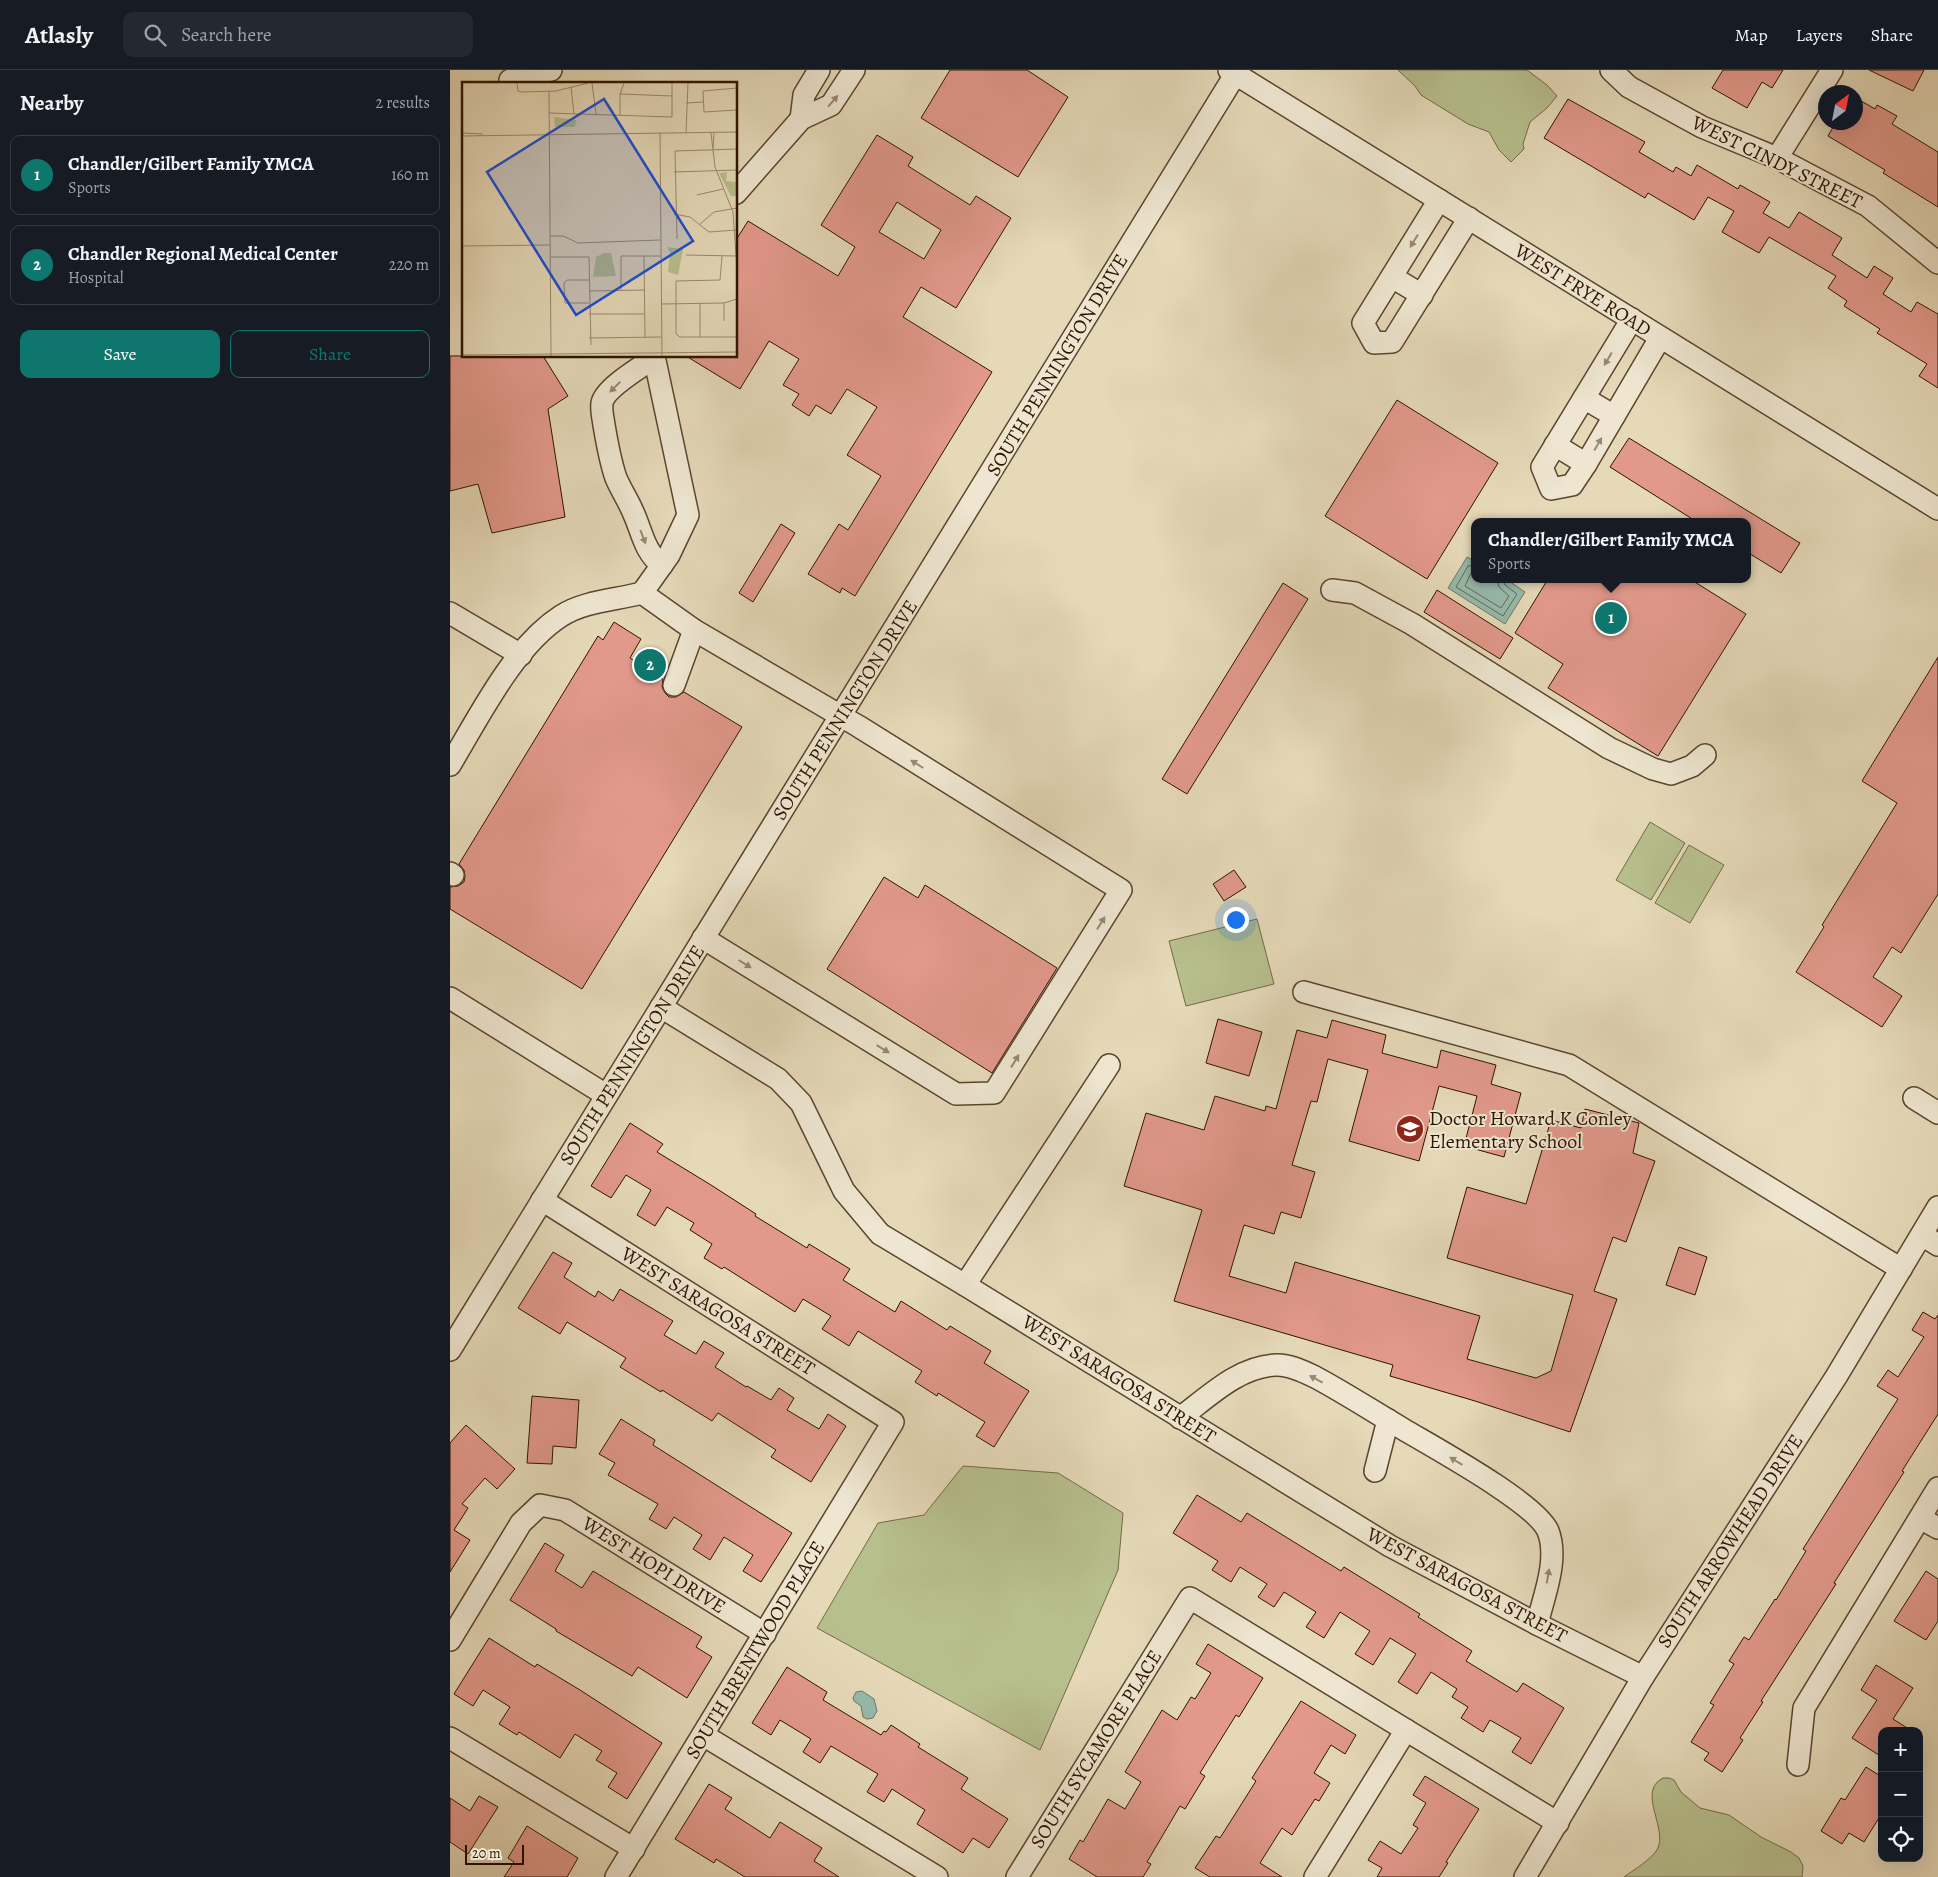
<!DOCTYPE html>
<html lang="en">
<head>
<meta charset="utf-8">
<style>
  :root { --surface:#171b24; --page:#242831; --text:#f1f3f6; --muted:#9ea1a6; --line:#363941; --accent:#0f766e }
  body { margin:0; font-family:Alegreya,serif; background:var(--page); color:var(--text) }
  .controls { position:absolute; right:15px; bottom:15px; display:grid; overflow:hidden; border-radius:10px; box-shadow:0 5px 20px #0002 }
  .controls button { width:45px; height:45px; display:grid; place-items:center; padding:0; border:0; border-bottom:1px solid var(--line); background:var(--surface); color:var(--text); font:25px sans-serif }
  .compass { position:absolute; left:1368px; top:15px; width:45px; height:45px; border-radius:50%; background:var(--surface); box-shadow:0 5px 20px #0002; rotate:32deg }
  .scale { position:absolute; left:15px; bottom:12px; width:59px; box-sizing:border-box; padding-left:5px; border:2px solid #2f1400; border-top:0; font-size:14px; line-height:18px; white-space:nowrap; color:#2f1400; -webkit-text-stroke:4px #eee6d1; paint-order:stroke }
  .you { position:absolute; left:785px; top:849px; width:18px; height:18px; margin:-12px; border:4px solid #fff; border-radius:50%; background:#1a73e8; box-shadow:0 0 0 8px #1a73e833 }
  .badge { display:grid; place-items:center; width:32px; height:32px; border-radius:50%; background:var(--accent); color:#fff; font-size:16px; font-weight:700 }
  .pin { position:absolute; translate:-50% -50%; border:2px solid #fff; box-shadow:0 1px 5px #0006 }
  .popup { position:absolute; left:1021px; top:448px; width:280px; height:65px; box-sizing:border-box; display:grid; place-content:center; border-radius:10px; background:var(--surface); filter:drop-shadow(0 1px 4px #0005); font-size:16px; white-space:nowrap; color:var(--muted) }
  .popup b { font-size:19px; color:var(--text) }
  .popup::after { content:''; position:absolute; left:50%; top:100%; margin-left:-10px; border:10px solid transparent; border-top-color:var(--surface) }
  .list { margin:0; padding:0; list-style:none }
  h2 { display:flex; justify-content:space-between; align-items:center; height:65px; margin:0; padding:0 20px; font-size:21px }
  h2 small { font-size:16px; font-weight:400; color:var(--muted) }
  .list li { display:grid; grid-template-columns:32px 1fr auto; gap:15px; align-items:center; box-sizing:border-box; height:80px; margin:0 10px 10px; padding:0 10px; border:1px solid var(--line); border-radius:10px }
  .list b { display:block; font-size:19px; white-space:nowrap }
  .list p { margin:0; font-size:16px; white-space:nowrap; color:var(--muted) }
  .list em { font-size:16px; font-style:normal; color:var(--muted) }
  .actions { display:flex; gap:10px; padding:15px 20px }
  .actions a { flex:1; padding:11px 0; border:1px solid var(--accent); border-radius:10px; text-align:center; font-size:18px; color:var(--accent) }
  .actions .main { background:var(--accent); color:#fff }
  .icon { flex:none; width:28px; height:28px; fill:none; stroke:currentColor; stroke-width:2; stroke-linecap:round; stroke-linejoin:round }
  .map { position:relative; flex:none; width:1488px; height:1807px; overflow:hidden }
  header { display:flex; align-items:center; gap:30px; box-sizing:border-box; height:70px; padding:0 25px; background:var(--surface); border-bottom:1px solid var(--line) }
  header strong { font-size:24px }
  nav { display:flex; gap:28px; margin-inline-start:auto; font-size:18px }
  .search { width:350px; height:45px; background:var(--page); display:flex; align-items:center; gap:12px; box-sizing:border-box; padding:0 18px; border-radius:10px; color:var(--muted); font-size:19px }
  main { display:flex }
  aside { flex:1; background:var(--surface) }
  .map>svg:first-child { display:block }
  .green { fill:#b7bf8d; stroke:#736a46 }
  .water { fill:#96baab; stroke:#6d7867 }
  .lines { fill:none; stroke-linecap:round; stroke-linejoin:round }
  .shore { stroke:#626756; stroke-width:1 }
  .building { fill:#e2998b; stroke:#2f1400; fill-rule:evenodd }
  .minor-casing { stroke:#5c452e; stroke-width:24 }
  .minor { stroke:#eee6d1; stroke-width:21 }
  .oneway { fill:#988873 }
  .labels { text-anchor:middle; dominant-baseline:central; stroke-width:4; stroke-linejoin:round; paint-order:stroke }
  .street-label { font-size:20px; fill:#2f1400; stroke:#eee6d1 }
  .poi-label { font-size:20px; fill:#2f1400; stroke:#eee6d1; text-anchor:start }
  .inset-road { fill:none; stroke:#9c8a6e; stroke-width:1 }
  .view { fill:#1d4ed8; fill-opacity:0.15; stroke:#1d4ed8; stroke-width:2.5 }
  .inset-edge { fill:none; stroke:#2f1400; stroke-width:2.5 }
</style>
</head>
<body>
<header>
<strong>Atlasly</strong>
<div class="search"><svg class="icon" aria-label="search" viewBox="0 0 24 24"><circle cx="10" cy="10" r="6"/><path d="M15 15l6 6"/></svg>Search here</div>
<nav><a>Map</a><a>Layers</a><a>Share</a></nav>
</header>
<main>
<aside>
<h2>Nearby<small>2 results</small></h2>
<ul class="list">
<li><span class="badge">1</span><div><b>Chandler/Gilbert Family YMCA</b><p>Sports</p></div><em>160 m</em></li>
<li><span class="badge">2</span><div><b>Chandler Regional Medical Center</b><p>Hospital</p></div><em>220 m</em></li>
</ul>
<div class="actions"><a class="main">Save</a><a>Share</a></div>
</aside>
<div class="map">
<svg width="1488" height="1807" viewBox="0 0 1488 1807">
  <rect width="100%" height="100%" fill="#e5d9b8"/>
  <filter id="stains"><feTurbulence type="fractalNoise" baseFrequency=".004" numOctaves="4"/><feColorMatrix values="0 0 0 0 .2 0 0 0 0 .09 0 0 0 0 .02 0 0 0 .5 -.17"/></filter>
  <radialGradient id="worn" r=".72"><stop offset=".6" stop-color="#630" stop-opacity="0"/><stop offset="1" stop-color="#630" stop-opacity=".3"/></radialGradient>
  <g class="green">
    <polygon points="948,0 1077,0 1097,15 1107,26 1097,38 1080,52 1073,74 1074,79 1061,92 1049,80 1039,62 1018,54 971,25 965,16"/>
    <polygon points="1200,752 1235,773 1201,830 1166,810"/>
    <polygon points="1239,775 1274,795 1240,853 1205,833"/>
    <polygon points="807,849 824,914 736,936 719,871"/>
    <polygon points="513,1396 608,1403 673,1443 668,1500 590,1680 367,1558 428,1453 474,1445"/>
    <path d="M1213 1708H1219L1224 1710 1231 1722 1250 1738 1279 1745 1311 1767 1341 1782 1349 1788 1353 1796 1352 1807H1174C1185 1799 1199 1791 1207 1780 1219 1759 1186 1722 1213 1708Z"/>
  </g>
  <g class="water">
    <polygon points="1017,487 1025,491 1025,509 1056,509 1075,522 1055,554 998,518"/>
    <polygon points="412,1621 424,1629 427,1641 423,1648 417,1649 413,1647 411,1636 404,1631 403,1628 406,1622"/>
  </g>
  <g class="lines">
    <g class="shore">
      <polyline points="1025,495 1018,496 1006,517 1053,546 1067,524 1055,515 1053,509"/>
      <polyline points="1025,502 1021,503 1015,516 1051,538 1059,526 1049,517 1047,509"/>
    </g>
  </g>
  <g class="building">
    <polygon points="500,0 577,0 618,27 568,107 471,48"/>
    <polygon points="1273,0 1333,0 1322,18 1312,12 1297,38 1262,18"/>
    <polygon points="1419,0 1474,0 1463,21"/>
    <polygon points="1406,28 1425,39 1427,35 1447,46 1442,54 1488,82 1488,137 1433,103 1435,100 1378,66 1386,52 1406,52"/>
    <polygon points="1118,29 1195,72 1189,82 1223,102 1226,97 1241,106 1247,95 1288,119 1290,115 1320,132 1313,143 1339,158 1349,142 1392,168 1382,185 1417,208 1424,196 1443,208 1433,224 1461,242 1467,232 1488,244 1488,318 1469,306 1477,294 1427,263 1430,259 1394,236 1397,231 1378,218 1386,206 1319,167 1309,183 1272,162 1284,141 1258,127 1244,150 1198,123 1195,128 1094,68"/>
    <path d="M427 65 463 87 458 96 520 135 526 126 561 148 506 238 471 217 453 247 542 302 405 526 392 518 390 523 358 504 389 454 398 460 431 406 397 385 427 337 397 319 381 344 366 335 359 346 342 335 349 324 333 315 349 289 319 271 290 319 236 286H286V170L298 151 388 206 405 177 371 155ZM447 132 491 160 474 189 429 162Z"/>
    <polygon points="0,286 93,286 118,326 98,339 115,447 42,463 28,414 0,421"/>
    <polygon points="947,330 1048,393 977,509 875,446"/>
    <polygon points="1179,368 1350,473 1331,503 1297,482 1297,452 1247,452 1160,397"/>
    <polygon points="331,454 345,463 303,532 289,523"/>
    <polygon points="1098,509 1240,509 1296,544 1208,686 1098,618 1113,594 1065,563"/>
    <polygon points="833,513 858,529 737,724 712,709"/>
    <polygon points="987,520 1063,568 1050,589 974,542"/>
    <polygon points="164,552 191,569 180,588 213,609 212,617 215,623 219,627 226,627 234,622 292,657 132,919 0,839 0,817 8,816 14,812 15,806 14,800 9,794 148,566 153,570"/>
    <polygon points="1488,587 1488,824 1451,883 1442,877 1423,907 1452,926 1432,957 1346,902 1374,857 1372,855 1447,733 1412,711"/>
    <polygon points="784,800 796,817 774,831 763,814"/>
    <polygon points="434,807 468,828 475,815 607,898 542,1003 377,899"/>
    <polygon points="768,949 812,962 799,1006 756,993"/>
    <polygon points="882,950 936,965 932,983 987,998 991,980 1046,995 1041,1014 1071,1023 1054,1087 1014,1076 1027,1026 989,1016 969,1091 899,1071 918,1000 878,989 867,1032 861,1031 842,1095 865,1102 851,1148 831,1142 824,1164 794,1155 779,1206 836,1223 845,1192 1030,1246 1017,1289 1086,1308 1101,1301 1123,1225 997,1188 1017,1117 1076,1134 1101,1050 1131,1058 1135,1039 1189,1053 1183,1083 1205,1091 1176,1172 1163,1167 1144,1221 1167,1229 1120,1362 1025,1331 940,1306 943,1295 724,1231 752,1140 674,1116 696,1043 754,1060 765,1026 815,1041 816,1036 826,1039 847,960 877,968"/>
    <polygon points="180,1053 213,1074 207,1082 261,1115 306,1144 305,1146 357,1178 359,1174 400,1199 393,1210 445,1242 451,1231 497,1260 500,1256 541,1281 534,1293 579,1321 544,1377 526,1366 535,1352 488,1323 487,1326 465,1312 472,1301 408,1261 399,1276 372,1259 381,1246 353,1229 345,1242 274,1197 272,1199 254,1188 262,1174 240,1160 244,1153 217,1137 205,1156 187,1145 201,1120 176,1105 161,1128 141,1116"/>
    <polygon points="1229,1177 1257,1187 1245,1225 1216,1215"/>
    <polygon points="103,1182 122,1193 114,1207 145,1227 148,1221 163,1231 170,1219 223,1251 214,1265 246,1284 254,1271 274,1283 265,1297 296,1317 297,1316 321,1330 329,1318 344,1328 337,1340 369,1359 378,1344 396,1356 361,1412 321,1387 326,1380 268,1343 262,1351 212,1320 211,1322 170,1297 176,1288 117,1252 110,1264 68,1238"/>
    <polygon points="1473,1242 1485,1249 1488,1245 1488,1344 1452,1401 1454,1402 1384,1513 1386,1514 1311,1631 1313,1632 1290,1668 1293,1670 1272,1702 1254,1690 1259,1683 1241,1672 1264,1635 1260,1633 1284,1594 1279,1591 1294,1567 1299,1570 1325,1529 1326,1530 1356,1481 1353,1479 1448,1329 1427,1316 1438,1300 1448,1307 1474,1267 1462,1260"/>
    <polygon points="82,1326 129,1330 126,1378 103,1376 102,1394 77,1393"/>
    <polygon points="171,1349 205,1370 203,1375 342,1463 311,1512 293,1501 303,1485 274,1467 260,1490 243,1479 252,1465 224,1447 216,1459 199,1449 208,1434 158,1405 165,1393 149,1384"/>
    <polygon points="16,1355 65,1399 47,1419 35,1408 12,1434 18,1438 4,1460 20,1470 0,1502 0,1373"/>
    <polygon points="747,1425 791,1452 797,1443 891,1501 894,1497 970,1544 968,1547 1022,1581 1016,1591 1067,1622 1073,1613 1114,1638 1081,1694 1062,1682 1071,1668 1040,1650 1033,1662 1011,1648 1018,1637 1002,1627 1007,1619 981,1602 967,1624 948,1612 966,1584 940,1568 923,1595 905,1584 920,1561 890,1542 874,1568 856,1557 866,1542 834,1522 824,1537 808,1527 817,1514 790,1497 781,1512 762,1500 768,1491 723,1463"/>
    <polygon points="95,1473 114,1485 105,1501 132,1518 143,1501 252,1567 246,1577 262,1587 237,1628 188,1597 182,1606 106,1561 106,1559 60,1530"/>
    <polygon points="1476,1501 1488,1509 1488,1551 1476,1570 1444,1551"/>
    <polygon points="39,1568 85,1597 87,1594 130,1620 212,1673 177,1729 158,1717 167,1703 146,1690 152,1681 125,1664 110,1688 69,1662 67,1665 49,1654 60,1637 33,1620 23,1636 4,1624"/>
    <polygon points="758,1574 813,1608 789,1647 786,1645 750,1703 755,1706 735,1739 730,1736 697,1792 701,1794 693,1807 647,1807 619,1789 630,1770 633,1772 658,1729 675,1739 691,1712 675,1702 712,1640 727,1650 741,1627 745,1629 761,1603 746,1594"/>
    <polygon points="1426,1595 1463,1618 1443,1649 1462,1661 1432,1661 1432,1687 1402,1668 1427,1630 1411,1620"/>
    <polygon points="337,1597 377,1622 373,1630 431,1665 434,1661 436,1662 441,1655 470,1674 468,1677 518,1708 511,1719 558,1749 539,1778 523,1768 513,1783 467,1754 475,1740 442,1719 434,1732 417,1722 428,1704 381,1676 370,1693 353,1682 361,1669 330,1650 321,1665 302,1653"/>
    <polygon points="851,1631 906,1665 895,1684 881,1675 864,1703 880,1713 869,1731 865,1729 842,1765 832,1758 810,1793 832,1807 760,1807 745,1798 766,1766 770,1768 806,1711 802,1708"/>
    <polygon points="1416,1697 1432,1707 1432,1743 1414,1772 1399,1763 1392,1774 1371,1761 1391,1728 1395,1730"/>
    <polygon points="975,1706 1029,1739 996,1792 998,1793 989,1807 927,1807 932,1798 918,1790 930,1771 951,1784 968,1758 963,1755 976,1733 963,1725"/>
    <polygon points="259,1714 282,1728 275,1739 320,1768 330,1752 372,1778 364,1791 389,1807 295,1807 266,1789 264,1793 225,1769"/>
    <polygon points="29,1726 48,1737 18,1784 0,1772 0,1728 20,1741"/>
    <polygon points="77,1756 128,1788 117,1807 54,1807 64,1792 58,1788"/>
  </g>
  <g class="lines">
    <defs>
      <g id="minor">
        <polyline points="779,0 1488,439"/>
        <polyline points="1161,0 1179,17 1252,57 1327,88 1418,136 1488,193"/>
        <polyline points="60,10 101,0"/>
        <polyline points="351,49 354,25 369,0"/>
        <polyline points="1327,88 1382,0"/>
        <polyline points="286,123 351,49 381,35 404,0"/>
        <polyline points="989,130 913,253 924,273 942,272 1019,148"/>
        <polyline points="942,207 972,225"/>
        <polyline points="1182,249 1092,397 1101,419 1122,415 1136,394 1210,268"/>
        <polyline points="204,286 238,445 219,485 192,523 244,560 408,656 671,820 544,1023 506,1024 253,868"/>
        <path d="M204 288C191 297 155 318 152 333 151 340 153 348 154 355 157 373 160 391 166 408 171 420 178 430 183 442 192 461 194 482 212 495"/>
        <polyline points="1134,328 1164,346"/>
        <polyline points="1105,375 1136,394"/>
        <polyline points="882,520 905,523 962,554 1159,678 1203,699 1221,704 1242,696 1255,685"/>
        <polyline points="0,543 71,585"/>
        <polyline points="224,615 244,560"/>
        <path d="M0 695C29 647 63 577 111 546 134 531 166 530 192 523"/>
        <polyline points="0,803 3,805"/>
        <polyline points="854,922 1119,995 1451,1199"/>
        <polyline points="0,928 156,1025"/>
        <polyline points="211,937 328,1009 351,1033 394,1121 430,1164 515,1215 940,1476 1087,1554 1193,1607"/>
        <polyline points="1464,1028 1488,1043"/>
        <polyline points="92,1130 443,1352 166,1807"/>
        <polyline points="1472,1165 1488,1175"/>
        <polyline points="515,1215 659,995"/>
        <polyline points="0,1280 788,0"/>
        <path d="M730 1348C758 1327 788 1297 825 1295 838 1294 853 1301 865 1307 895 1323 924 1342 953 1359 983 1377 1086 1433 1098 1461 1109 1489 1094 1526 1087 1554"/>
        <polyline points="925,1401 938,1350"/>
        <polyline points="1470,1448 1488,1458"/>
        <polyline points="0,1570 71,1453 90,1435 115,1440 315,1564"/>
        <polyline points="253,1665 487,1807"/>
        <polyline points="0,1668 184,1779"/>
        <polyline points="1348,1695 1354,1638 1488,1418"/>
        <polyline points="567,1807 740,1528 1108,1753"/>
        <polyline points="865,1807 956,1660"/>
        <polyline points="1075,1807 1193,1607 1386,1307 1488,1137"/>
      </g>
    </defs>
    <use href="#minor" class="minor-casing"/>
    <use href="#minor" class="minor"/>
  </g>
  <defs><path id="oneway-solid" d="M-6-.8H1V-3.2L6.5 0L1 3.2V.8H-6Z" transform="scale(1.25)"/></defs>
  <g class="oneway">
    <use href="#oneway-solid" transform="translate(383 31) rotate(-49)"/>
    <use href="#oneway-solid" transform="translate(964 171) rotate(122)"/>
    <use href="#oneway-solid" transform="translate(1158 289) rotate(121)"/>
    <use href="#oneway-solid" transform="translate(165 317) rotate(135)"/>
    <use href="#oneway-solid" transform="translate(1148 374) rotate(-60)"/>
    <use href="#oneway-solid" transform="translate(193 467) rotate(69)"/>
    <use href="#oneway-solid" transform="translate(467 694) rotate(-148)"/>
    <use href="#oneway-solid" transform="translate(651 853) rotate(-58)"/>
    <use href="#oneway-solid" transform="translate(295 894) rotate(32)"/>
    <use href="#oneway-solid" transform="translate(433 979) rotate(31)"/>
    <use href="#oneway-solid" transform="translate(565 991) rotate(-58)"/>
    <use href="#oneway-solid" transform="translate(866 1309) rotate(-152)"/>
    <use href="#oneway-solid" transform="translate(1006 1391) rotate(-149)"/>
    <use href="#oneway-solid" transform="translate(1098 1506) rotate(-80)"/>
  </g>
  <defs>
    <symbol id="school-disc" viewBox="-11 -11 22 22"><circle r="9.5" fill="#8f2418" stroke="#eee6d1"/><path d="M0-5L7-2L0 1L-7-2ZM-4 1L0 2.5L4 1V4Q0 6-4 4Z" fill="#fff"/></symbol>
  </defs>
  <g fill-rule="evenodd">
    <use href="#school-disc" x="944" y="1043" width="32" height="32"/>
  </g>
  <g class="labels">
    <g class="street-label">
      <text transform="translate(1327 92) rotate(26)">WEST CINDY STREET</text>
      <text transform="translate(1133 220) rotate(32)">WEST FRYE ROAD</text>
      <text transform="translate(607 295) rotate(-59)">SOUTH PENNINGTON DRIVE</text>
      <text transform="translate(395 640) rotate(-58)">SOUTH PENNINGTON DRIVE</text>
      <text transform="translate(182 985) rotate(-58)">SOUTH PENNINGTON DRIVE</text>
      <text transform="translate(268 1241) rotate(32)">WEST SARAGOSA STREET</text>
      <text transform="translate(669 1309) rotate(32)">WEST SARAGOSA STREET</text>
      <text transform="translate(1280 1471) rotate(-57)">SOUTH ARROWHEAD DRIVE</text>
      <text transform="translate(204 1495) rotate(32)">WEST HOPI DRIVE</text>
      <text transform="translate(1017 1515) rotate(28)">WEST SARAGOSA STREET</text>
      <text transform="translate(305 1580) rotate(-59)">SOUTH BRENTWOOD PLACE</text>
      <text transform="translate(646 1679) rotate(-58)">SOUTH SYCAMORE PLACE</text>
    </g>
    <g class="poi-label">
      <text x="979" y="1048">Doctor Howard K Conley<tspan x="979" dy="23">Elementary School</tspan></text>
    </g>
  </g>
  <g transform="translate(12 12)">
    <rect width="275" height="275" fill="#e5d9b8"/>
    <path d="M92 35 114 38 113 45H93ZM265 90 264 99 275 100V114H269L257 91ZM205 165 221 167 216 193 206 190 208 171ZM142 171H149L154 194 131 195 134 175Z" fill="#b7bf8d"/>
    <path class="inset-road" d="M55 1 56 9 60 10 94 9 126 1M130 1 134 32M109 5 112 32M275 6 241 9 242 30 275 28M87 10 89 274M158 12 210 14M224 21 241 20M87 31 210 35V1M158 33V12L162 1M0 51 21 52M198 51 200 274M224 51 226 1M249 51 253 85 271 130 275 187M0 54 275 50M251 66 252 51M212 90 275 88M235 113 261 107M212 132 228 135 247 150 275 148M237 143 252 130 275 126M88 154H101L116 161 198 158M215 157 213 69 275 67M0 164 88 163M224 173 274 174M182 174 183 255M260 174 258 198 214 199V252L218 255H275M89 175H127L129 263M127 198H105L102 201 103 221H127M159 208V174H199M127 209 182 208M238 221V255M262 221V239M200 222 262 221 275 217M127 232H182M127 256 199 255M0 273 275 270"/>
    <path class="view" d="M142 17 231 159 114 233 25 90Z"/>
    <rect width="275" height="275" class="inset-edge"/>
  </g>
  <rect width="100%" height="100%" filter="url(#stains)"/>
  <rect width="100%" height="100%" fill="url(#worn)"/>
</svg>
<div class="controls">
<button>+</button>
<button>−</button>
<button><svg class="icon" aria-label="locate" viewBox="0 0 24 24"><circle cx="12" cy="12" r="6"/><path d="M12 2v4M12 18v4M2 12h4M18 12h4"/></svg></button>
</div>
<svg class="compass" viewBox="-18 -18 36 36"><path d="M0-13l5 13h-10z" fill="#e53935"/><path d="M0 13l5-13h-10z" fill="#9ea1a6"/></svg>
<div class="scale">20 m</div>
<div class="you"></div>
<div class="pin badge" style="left:1161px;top:548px">1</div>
<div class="popup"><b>Chandler/Gilbert Family YMCA</b>Sports</div>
<div class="pin badge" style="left:200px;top:595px">2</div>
</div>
</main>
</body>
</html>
